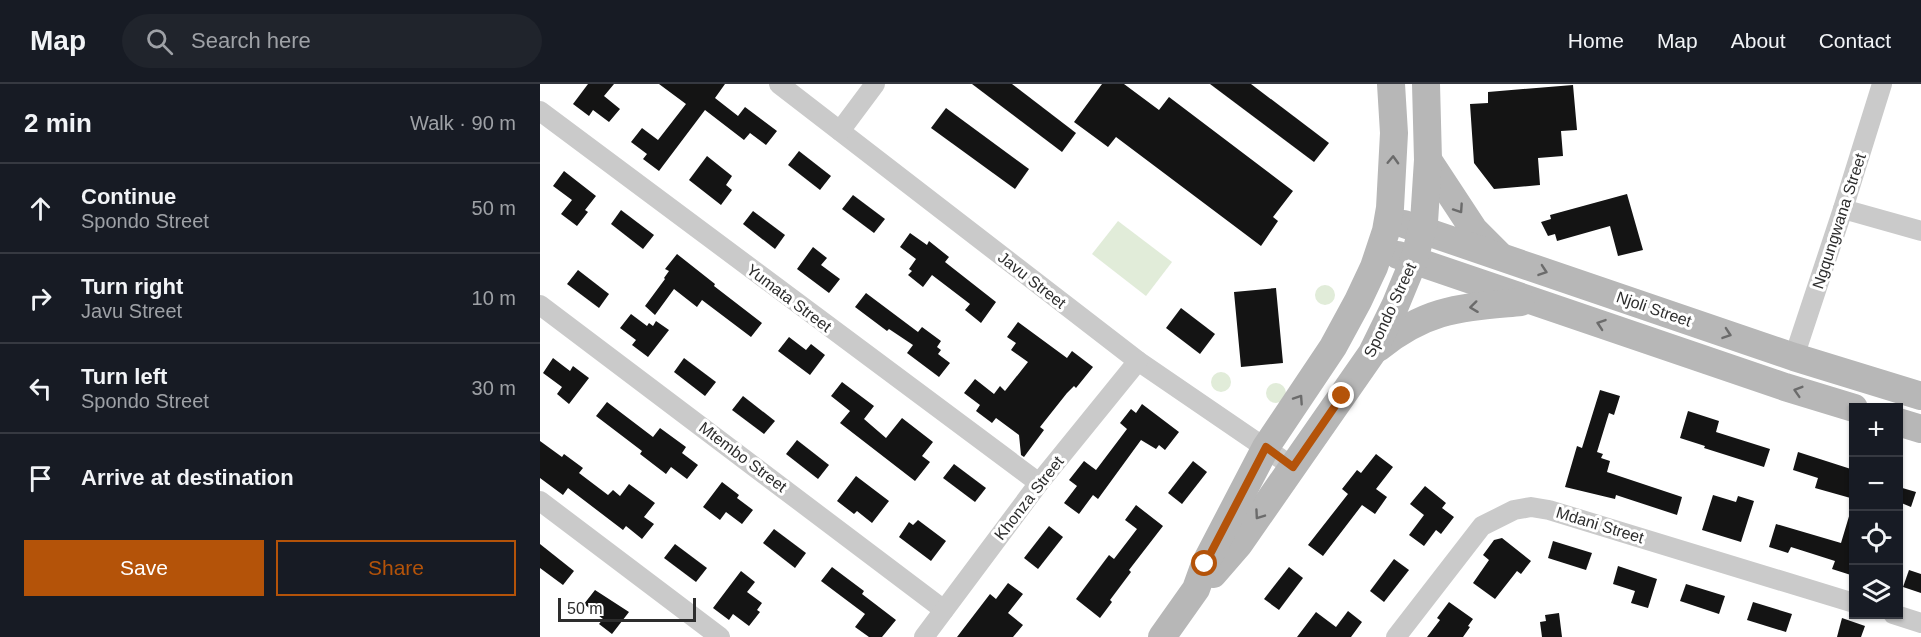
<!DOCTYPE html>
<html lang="en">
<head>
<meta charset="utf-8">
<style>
  :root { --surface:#171b24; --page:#20242c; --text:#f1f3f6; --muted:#9ea1a6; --line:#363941; --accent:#b45309 }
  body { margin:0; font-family:Arial,sans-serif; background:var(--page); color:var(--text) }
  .controls { position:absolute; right:18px; bottom:18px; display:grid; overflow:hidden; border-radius:0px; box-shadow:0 2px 4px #0004 }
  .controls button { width:54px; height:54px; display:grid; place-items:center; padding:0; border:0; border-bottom:2px solid var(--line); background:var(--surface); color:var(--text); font:30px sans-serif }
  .scale { position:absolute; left:18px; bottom:15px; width:138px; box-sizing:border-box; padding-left:6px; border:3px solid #2d2d2d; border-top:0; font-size:16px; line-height:21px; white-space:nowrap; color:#2d2d2d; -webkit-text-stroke:4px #fff; paint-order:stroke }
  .stop { position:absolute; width:18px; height:18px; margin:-14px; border:4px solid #b45309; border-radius:50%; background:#fff }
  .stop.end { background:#b45309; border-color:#fff; box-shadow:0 2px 6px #0008 }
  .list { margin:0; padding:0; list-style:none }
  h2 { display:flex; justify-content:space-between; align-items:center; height:78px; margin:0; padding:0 24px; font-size:26px }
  h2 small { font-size:20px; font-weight:400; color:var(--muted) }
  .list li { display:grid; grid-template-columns:39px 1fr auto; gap:18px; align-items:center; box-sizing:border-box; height:90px; padding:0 24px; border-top:2px solid var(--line) }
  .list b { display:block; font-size:22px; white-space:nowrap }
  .list p { margin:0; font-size:20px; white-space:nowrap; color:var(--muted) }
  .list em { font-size:20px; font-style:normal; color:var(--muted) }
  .actions { display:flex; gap:12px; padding:18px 24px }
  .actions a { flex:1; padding:14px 0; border:2px solid var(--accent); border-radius:0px; text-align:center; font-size:21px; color:var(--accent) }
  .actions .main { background:var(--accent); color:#fff }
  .icon { flex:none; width:33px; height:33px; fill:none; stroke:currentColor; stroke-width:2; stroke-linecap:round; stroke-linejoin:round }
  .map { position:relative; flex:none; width:1381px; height:553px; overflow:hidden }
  header { display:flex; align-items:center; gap:36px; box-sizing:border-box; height:84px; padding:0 30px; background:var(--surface); border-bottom:2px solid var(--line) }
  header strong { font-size:28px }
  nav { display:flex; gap:33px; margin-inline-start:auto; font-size:21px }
  .search { width:420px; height:54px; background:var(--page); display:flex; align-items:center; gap:15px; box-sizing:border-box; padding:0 21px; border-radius:33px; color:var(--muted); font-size:22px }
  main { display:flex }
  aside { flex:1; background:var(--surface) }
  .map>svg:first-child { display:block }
  .green { fill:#e1ecd9 }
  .building { fill:#141414 }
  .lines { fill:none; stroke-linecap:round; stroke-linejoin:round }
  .street { stroke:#cacaca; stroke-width:20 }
  .secondary { stroke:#b7b7b7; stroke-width:28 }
  .oneway { stroke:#6b6b6b }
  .route { stroke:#b45309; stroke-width:8 }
  .labels { text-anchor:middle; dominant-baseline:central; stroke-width:6; stroke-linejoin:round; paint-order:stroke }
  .street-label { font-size:16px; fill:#2d2d2d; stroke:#fff }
</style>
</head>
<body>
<header>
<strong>Map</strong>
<div class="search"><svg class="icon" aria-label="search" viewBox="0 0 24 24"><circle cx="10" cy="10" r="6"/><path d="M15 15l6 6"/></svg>Search here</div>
<nav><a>Home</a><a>Map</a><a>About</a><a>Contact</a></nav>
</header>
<main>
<aside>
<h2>2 min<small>Walk · 90 m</small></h2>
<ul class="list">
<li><svg class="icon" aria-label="ahead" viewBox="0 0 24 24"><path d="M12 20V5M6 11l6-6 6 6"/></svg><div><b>Continue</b><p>Spondo Street</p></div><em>50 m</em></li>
<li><svg class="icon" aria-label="right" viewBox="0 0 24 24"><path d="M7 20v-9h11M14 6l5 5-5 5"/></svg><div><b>Turn right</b><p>Javu Street</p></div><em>10 m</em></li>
<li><svg class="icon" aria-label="left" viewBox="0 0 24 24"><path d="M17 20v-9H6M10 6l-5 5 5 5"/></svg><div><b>Turn left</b><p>Spondo Street</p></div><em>30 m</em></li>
<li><svg class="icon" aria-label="arrive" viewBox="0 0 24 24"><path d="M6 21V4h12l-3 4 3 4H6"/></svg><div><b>Arrive at destination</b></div></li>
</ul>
<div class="actions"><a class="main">Save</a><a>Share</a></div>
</aside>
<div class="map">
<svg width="1381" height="553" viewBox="0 0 1381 553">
  <rect width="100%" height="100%" fill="#fff"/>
  <g class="green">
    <polygon points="578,137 632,178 606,212 552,170"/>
    <circle cx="785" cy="211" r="10"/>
    <circle cx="681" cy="298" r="10"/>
    <circle cx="736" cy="309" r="10"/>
  </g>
  <g class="building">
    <polygon points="48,0 74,0 64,12 80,25 69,38 53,26 49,32 33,20"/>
    <polygon points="119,0 185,0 175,14 198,32 205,23 237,47 226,61 210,49 204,56 165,26 119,87 103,75 107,70 91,58 102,44 118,56 146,20"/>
    <polygon points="432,0 472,0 536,49 522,68"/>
    <polygon points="562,0 584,0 619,26 629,13 753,107 733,133 738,137 721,162 576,53 568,63 534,38"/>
    <polygon points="670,0 711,0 789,59 774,78"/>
    <polygon points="1033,1 1037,46 1021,47 1023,72 998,74 1000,101 954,105 934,79 930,20 948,19 948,8"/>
    <polygon points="406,24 489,85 475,105 391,44"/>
    <polygon points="259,67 291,92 280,106 248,81"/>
    <polygon points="167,72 192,92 186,101 192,106 181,121 149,96"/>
    <polygon points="24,87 56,112 45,126 48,128 37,142 21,130 32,116 13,102"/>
    <polygon points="1087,110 1103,166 1078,172 1070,142 1017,157 1015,150 1008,152 1001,138 1011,135 1010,131"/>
    <polygon points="313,111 345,135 334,149 302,125"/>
    <polygon points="81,126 114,151 103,165 71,140"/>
    <polygon points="213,127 245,151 235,165 203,140"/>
    <polygon points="370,149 387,161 389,157 409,173 405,178 456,218 441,239 425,226 430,220 392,191 383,203 368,191 372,187 369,185 376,175 360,163"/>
    <polygon points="273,163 287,174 281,181 300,195 289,209 257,185"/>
    <polygon points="137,170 175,200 174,202 222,239 211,253 162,216 157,223 134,205 115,231 105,222 125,195 124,194 129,187 125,185"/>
    <polygon points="38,186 69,210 59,224 27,200"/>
    <polygon points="736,204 743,279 701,283 694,208"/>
    <polygon points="326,209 378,248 382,243 401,257 397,263 401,266 398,270 410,279 399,293 367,269 373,261 349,245 347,247 315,223"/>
    <polygon points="641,224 675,250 660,270 626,244"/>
    <polygon points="91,230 107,242 109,239 113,242 116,237 129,246 108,273 92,261 96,256 80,244"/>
    <polygon points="478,238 527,274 532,267 553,283 536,304 534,302 527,309 500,343 504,346 484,373 481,371 479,351 456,334 452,339 436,327 440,321 424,309 435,295 454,310 460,302 465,307 488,278 471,266 476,259 467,253"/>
    <polygon points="249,253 266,266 271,260 285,271 270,291 238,267"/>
    <polygon points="13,274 30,287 33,282 49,294 29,320 17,310 22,303 3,289"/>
    <polygon points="144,274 176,298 165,312 134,288"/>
    <polygon points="302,298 334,322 324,335 346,354 362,334 393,358 382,372 390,378 375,397 300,339 310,327 291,312"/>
    <polygon points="1060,306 1080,312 1074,331 1069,329 1057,368 1063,370 1061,374 1070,377 1067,388 1142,413 1137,431 1076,411 1075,415 1025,403 1037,362 1042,364"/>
    <polygon points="203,312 235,337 224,350 192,326"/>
    <polygon points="67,318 113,353 120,344 146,363 142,369 158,381 147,395 131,383 126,390 100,370 102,367 56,332"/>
    <polygon points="602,320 639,348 625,366 619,361 616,365 601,356 558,415 553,411 539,430 524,419 537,402 529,396 544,377 556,386 587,345 580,339 591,325 596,329"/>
    <polygon points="1148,327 1179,337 1176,348 1230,365 1224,383 1164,364 1165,362 1140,354"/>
    <polygon points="257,356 289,381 278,395 246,370"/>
    <polygon points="0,357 22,373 24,370 43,384 39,389 68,411 73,406 80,412 89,400 115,419 104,433 114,440 102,455 86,442 83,446 28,404 23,411 0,394"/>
    <polygon points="1258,368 1314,386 1314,415 1275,404 1278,394 1253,386"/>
    <polygon points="836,370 853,383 836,405 847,413 835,430 822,421 783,472 768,461 808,410 802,405 817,386 821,389"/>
    <polygon points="653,377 667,388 642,420 628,409"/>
    <polygon points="414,380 446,404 435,418 403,394"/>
    <polygon points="316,392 349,417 332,439 317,427 314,430 297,417"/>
    <polygon points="182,398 199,411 197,414 213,426 202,440 186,428 180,436 163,423"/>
    <polygon points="885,402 906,419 902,424 914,433 901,450 896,446 884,462 869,451 884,431 870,420"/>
    <polygon points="1359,403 1376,408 1371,423 1359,418"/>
    <polygon points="1173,411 1196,418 1198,412 1214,417 1201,458 1162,446"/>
    <polygon points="596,421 623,442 589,486 591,488 570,516 572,518 560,534 536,515 569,471 574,475 597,445 585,436"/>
    <polygon points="1310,429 1314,430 1314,492 1292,485 1295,477 1251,463 1248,469 1229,463 1236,440 1301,459"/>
    <polygon points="378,436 406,457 391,477 359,453 369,438 373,441"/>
    <polygon points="509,442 523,453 498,485 484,474"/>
    <polygon points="234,445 266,469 255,484 223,459"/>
    <polygon points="962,454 991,477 981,490 977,487 955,515 933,499 949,476 943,471 954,456"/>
    <polygon points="1013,457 1052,469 1046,486 1008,474"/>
    <polygon points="0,460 34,487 23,501 0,484"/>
    <polygon points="135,460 167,484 156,498 124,474"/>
    <polygon points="854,475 869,486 844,518 830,507"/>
    <polygon points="1078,482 1117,495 1108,524 1091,519 1095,507 1073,500"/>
    <polygon points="292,483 324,507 322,510 356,536 342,553 329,553 315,543 325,530 281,497"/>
    <polygon points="749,483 763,494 739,526 724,515"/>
    <polygon points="1369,486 1381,490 1381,509 1363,503"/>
    <polygon points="201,487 215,498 207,508 222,519 217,526 220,528 209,542 193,530 189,536 173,524"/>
    <polygon points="468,499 483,510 468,529 483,541 473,553 417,553 450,510 456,515"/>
    <polygon points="1146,500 1185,512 1179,530 1140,517"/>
    <polygon points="55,506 89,528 72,550 59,540 63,535 44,520"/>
    <polygon points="909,518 933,535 928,542 930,543 923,553 887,553 900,536 897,534"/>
    <polygon points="1213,518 1252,530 1246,548 1207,536"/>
    <polygon points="808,527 822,538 811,553 757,553 776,528 796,543"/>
    <polygon points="1019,529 1022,553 1002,553 1000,538 1006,537 1005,531"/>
    <polygon points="1302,534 1325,542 1321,553 1297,553"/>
  </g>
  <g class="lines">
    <g class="street">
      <polyline points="239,0 598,277 753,383"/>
      <polyline points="0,27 499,399"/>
      <polyline points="300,47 335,0"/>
      <polyline points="1303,125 1381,147"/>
      <polyline points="0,221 404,526"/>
      <polyline points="1254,273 1303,125 1342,0"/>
      <polyline points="0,417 180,553"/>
      <polyline points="1353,530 1381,539"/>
      <polyline points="384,553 499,399 598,277"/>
      <polyline points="856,553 942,442 974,426 991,423 1009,426 1314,519"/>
    </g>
    <g class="secondary">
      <polyline points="888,76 934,146 958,170"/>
      <polyline points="864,140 1254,273 1381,312"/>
      <polyline points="858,171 1245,303 1314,324"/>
      <path d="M838 264C888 224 920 224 981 218"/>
      <polyline points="1358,338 1381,345"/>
      <polyline points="673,490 699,460 832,269 855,222 874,176 884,138 888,76 886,0"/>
      <polyline points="622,553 656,505 665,480 726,363 793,263 818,217 834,183 846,147 850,124 854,49 851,0"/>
    </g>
  </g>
  <defs><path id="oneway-chevron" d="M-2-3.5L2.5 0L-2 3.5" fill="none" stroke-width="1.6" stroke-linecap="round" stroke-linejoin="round" transform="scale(1.5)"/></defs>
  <g class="oneway">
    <use href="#oneway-chevron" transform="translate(853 76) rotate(-88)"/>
    <use href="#oneway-chevron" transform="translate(919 125) rotate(56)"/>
    <use href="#oneway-chevron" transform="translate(1003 187) rotate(19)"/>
    <use href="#oneway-chevron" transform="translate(934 223) rotate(173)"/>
    <use href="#oneway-chevron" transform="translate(1061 240) rotate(-161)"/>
    <use href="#oneway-chevron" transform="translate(1187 250) rotate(19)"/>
    <use href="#oneway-chevron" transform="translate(1258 307) rotate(-163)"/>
    <use href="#oneway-chevron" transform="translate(759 315) rotate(-56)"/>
    <use href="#oneway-chevron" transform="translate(719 431) rotate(125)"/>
  </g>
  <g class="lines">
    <polyline class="route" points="665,480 726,363 753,383 802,312"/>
  </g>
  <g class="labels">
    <g class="street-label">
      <text transform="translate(1299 137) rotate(-72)">Ngqungwana Street</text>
      <text transform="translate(492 196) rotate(38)">Javu Street</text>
      <text transform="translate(249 214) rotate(37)">Yumata Street</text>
      <text transform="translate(1114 225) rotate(19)">Njoli Street</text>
      <text transform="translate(850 226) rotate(-65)">Spondo Street</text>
      <text transform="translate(203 373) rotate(37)">Mtembo Street</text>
      <text transform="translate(489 414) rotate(-52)">Khonza Street</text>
      <text transform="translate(1060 441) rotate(17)">Mdani Street</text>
    </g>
  </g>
</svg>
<div class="controls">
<button>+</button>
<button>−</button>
<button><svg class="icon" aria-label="locate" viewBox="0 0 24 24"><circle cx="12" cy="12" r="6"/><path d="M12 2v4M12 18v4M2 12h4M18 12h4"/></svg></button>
<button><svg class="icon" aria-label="layers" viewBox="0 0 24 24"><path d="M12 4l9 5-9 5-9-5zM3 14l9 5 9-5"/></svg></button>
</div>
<div class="scale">50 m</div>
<div class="stop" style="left:665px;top:480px"></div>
<div class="stop end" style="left:802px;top:312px"></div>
</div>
</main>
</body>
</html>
